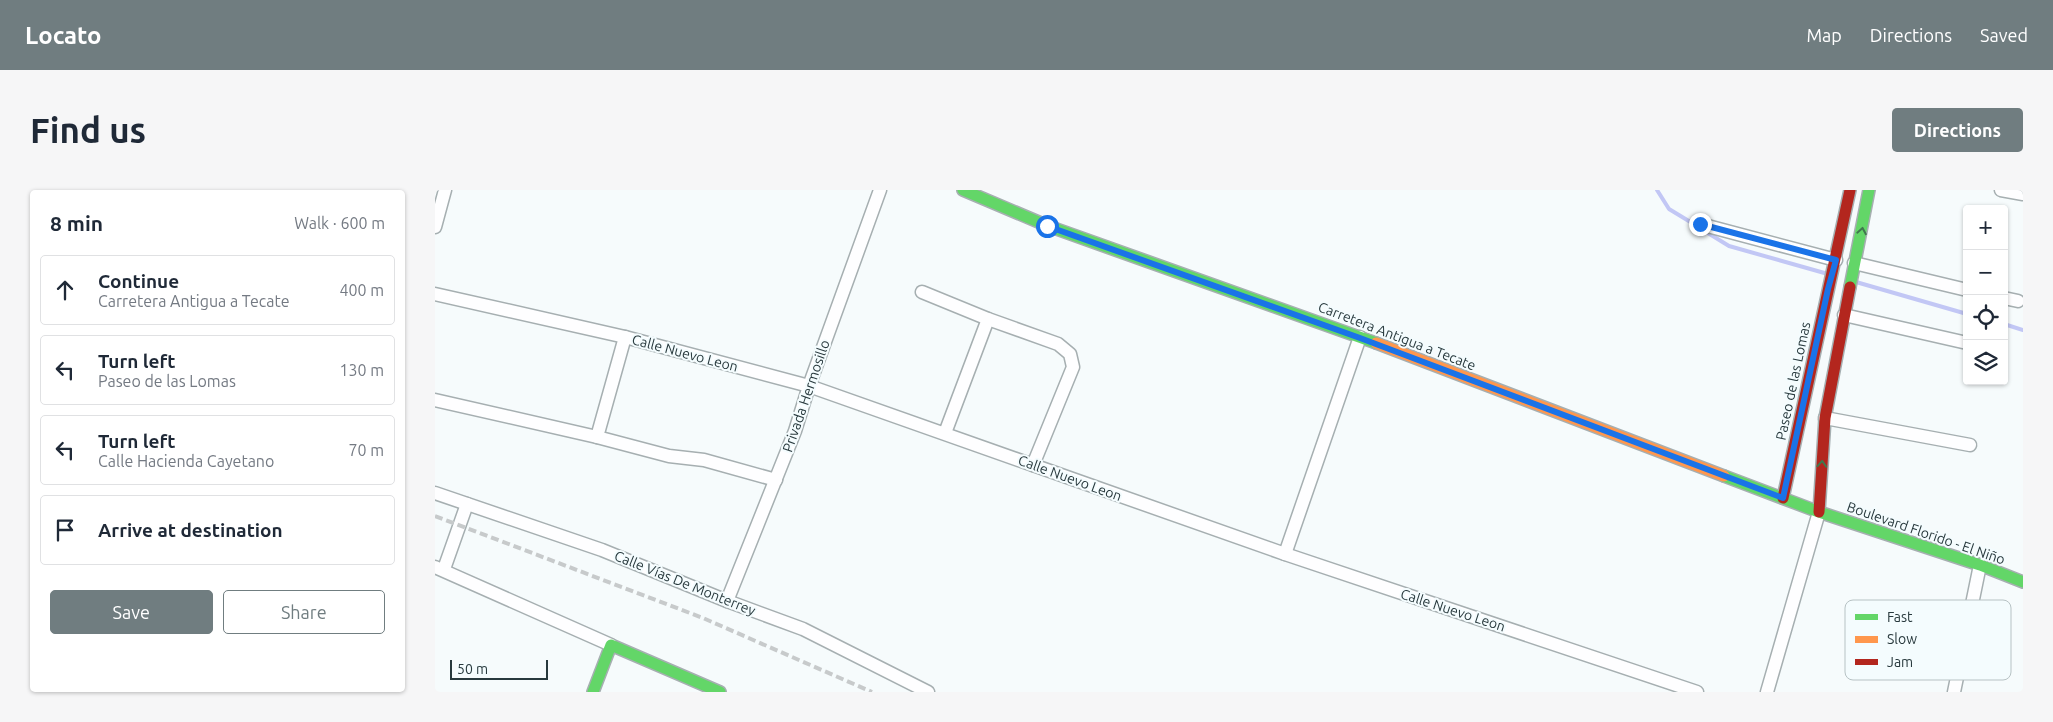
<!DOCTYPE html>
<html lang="en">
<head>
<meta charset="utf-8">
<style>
  :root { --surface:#fff; --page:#f6f6f7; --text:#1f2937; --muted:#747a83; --line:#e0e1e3; --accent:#707d80 }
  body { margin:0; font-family:Ubuntu,sans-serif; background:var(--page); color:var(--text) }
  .controls { position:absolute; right:15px; top:15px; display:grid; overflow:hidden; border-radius:5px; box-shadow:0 1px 4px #0004 }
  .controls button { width:45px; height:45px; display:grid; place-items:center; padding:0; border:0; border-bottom:1px solid var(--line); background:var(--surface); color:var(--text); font:25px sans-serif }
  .scale { position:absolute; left:15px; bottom:12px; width:98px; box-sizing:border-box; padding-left:5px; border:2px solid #28393d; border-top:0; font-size:14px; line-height:18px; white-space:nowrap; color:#28393d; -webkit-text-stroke:4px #f4fcfe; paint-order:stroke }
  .stop { position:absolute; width:15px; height:15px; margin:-11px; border:4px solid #1a73e8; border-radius:50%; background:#fff }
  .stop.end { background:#1a73e8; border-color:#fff; box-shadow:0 1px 5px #0008 }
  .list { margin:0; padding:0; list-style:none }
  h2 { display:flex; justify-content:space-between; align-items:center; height:65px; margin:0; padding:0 20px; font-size:21px }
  h2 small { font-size:16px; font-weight:400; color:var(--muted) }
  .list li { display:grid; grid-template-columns:32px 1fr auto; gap:15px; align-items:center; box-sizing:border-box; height:70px; margin:0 10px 10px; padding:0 10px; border:1px solid var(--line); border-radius:5px }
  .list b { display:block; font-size:19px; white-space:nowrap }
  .list p { margin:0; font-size:16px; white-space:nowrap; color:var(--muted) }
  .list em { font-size:16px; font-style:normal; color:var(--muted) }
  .actions { display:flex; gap:10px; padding:15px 20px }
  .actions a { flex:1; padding:11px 0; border:1px solid var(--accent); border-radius:5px; text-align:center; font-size:18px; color:var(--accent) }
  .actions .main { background:var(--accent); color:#fff }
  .icon { flex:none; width:28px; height:28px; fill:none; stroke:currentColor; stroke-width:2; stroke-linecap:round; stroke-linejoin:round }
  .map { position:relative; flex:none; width:1588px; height:502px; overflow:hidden; border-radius:5px }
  header { display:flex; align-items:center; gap:30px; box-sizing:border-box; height:70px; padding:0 25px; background:var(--accent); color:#fff }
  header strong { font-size:24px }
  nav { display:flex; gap:28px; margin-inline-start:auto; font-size:18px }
  .intro { display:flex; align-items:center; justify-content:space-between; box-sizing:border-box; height:120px; padding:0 30px }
  h1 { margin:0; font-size:35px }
  .button { padding:12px 22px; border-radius:5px; background:var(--accent); color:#fff; font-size:18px; font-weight:700 }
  main { display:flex; gap:30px; padding:0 30px }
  aside { flex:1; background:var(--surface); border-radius:5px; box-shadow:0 1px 4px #0004 }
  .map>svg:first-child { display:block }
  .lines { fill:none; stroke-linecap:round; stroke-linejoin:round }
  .stream { stroke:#c2c7f5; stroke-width:4 }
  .street-casing { stroke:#a6afb1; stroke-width:15 }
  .fast-casing { stroke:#a6afb1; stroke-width:14 }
  .slow-casing { stroke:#a6afb1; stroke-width:14 }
  .jam-casing { stroke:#a6afb1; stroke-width:14 }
  .street { stroke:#fefeff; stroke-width:12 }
  .fast { stroke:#63d668; stroke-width:11 }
  .slow { stroke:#ff974d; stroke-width:11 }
  .jam { stroke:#b3261e; stroke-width:11 }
  .rail { stroke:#c7cacb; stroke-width:4; stroke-dasharray:8 4; stroke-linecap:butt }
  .oneway { stroke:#40784e }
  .route { stroke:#1a73e8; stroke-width:6 }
  .labels { text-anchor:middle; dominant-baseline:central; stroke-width:4; stroke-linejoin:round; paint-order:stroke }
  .street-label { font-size:14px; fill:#28393d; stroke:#f4fcfe }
  .key { fill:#f4fcfe; stroke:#b7c2c4; stroke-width:1 }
  .key-label { font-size:14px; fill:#28393d }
</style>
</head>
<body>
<header>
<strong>Locato</strong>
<nav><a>Map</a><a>Directions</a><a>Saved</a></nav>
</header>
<div class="intro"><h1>Find us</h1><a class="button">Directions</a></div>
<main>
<aside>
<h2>8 min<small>Walk · 600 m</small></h2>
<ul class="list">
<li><svg class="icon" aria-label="ahead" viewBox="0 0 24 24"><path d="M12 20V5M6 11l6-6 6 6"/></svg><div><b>Continue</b><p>Carretera Antigua a Tecate</p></div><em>400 m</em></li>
<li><svg class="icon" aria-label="left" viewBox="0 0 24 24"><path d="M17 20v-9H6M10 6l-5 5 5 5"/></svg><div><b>Turn left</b><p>Paseo de las Lomas</p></div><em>130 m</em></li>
<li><svg class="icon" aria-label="left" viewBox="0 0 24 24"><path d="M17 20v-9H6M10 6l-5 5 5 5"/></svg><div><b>Turn left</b><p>Calle Hacienda Cayetano</p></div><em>70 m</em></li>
<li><svg class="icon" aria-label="arrive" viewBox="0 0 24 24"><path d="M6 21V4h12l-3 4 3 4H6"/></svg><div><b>Arrive at destination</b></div></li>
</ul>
<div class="actions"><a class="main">Save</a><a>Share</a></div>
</aside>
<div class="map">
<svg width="1588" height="502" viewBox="0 0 1588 502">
  <rect width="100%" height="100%" fill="#f6fbfc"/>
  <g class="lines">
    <g class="stream">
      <polyline points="1222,0 1234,19 1262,36"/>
      <polyline points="1268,40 1294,56 1393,84"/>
      <polyline points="1421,92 1532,124"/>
      <polyline points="1569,134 1588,140"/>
    </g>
    <defs>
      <g id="street">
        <polyline points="1566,0 1588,4"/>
        <polyline points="1265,34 1401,70"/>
        <polyline points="0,37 10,0"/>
        <polyline points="1419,73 1532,100"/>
        <polyline points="487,102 553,129 623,154 635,164 638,177 598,275"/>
        <polyline points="0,104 190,147 374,196 850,364 1262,502"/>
        <polyline points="1569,108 1583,111"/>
        <polyline points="1409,125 1532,153"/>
        <polyline points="190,147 162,247 234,266 269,270 341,290"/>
        <polyline points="0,210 162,247"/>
        <polyline points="1390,228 1535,255"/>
        <polyline points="510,243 553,129"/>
        <polyline points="0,303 167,360 292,411 368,439 493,502"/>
        <polyline points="850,364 925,147"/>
        <polyline points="0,377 176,455"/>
        <polyline points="9,379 32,314"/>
        <polyline points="292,411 360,241 374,196 445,0"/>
        <polyline points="1332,502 1384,322"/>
        <polyline points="1519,502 1545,375"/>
      </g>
      <g id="fast">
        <polyline points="528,0 613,36 941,153"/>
        <polyline points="1415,97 1434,0"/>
        <polyline points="1289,286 1384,322 1545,375 1588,392"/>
        <polyline points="158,502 176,455 285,502"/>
      </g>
      <polyline id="slow" points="941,153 1289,286"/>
      <g id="jam">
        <polyline points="1348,308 1415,0"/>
        <polyline points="1384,322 1390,228 1415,97"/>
      </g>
    </defs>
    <use href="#street" class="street-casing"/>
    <use href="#fast" class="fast-casing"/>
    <use href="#slow" class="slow-casing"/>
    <use href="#jam" class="jam-casing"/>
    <use href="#street" class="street"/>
    <use href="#fast" class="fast"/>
    <use href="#slow" class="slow"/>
    <use href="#jam" class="jam"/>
    <polyline class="rail" points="0,326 268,428 437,502"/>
  </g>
  <defs><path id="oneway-chevron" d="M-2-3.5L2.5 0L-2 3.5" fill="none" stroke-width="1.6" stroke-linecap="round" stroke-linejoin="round" transform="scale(1.25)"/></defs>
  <g class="oneway">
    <use href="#oneway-chevron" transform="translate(1427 41) rotate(-80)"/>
    <use href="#oneway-chevron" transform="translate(1387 274) rotate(-86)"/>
  </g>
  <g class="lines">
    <polyline class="route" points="612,36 925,148 1348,308 1393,99 1401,70 1265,34"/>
  </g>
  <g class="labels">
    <g class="street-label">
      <text transform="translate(962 146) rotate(21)">Carretera Antigua a Tecate</text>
      <text transform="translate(250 163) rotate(15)">Calle Nuevo Leon</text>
      <text transform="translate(1358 191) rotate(-78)">Paseo de las Lomas</text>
      <text transform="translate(371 206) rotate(-71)">Privada Hermosillo</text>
      <text transform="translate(635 288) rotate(20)">Calle Nuevo Leon</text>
      <text transform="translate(1491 343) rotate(19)">Boulevard Florido - El Niño</text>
      <text transform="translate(250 393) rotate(22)">Calle Vías De Monterrey</text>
      <text transform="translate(1018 420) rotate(18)">Calle Nuevo Leon</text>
    </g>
  </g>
  <rect x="1410" y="410" width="166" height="80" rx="8" class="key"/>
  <rect x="1420" y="424" width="23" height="6" fill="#63d668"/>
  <rect x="1420" y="446" width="23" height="7" fill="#ff974d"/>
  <rect x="1420" y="469" width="23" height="6" fill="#b3261e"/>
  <g class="key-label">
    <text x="1452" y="432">Fast</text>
    <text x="1452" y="454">Slow</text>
    <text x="1452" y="477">Jam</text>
  </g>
</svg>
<div class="controls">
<button>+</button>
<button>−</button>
<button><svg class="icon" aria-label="locate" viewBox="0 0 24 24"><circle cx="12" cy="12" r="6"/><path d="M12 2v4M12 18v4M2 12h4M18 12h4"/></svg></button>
<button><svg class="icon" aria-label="layers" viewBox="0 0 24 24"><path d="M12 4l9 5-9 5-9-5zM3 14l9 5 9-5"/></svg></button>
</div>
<div class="scale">50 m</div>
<div class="stop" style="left:612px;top:36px"></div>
<div class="stop end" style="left:1265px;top:34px"></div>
</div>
</main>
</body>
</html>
